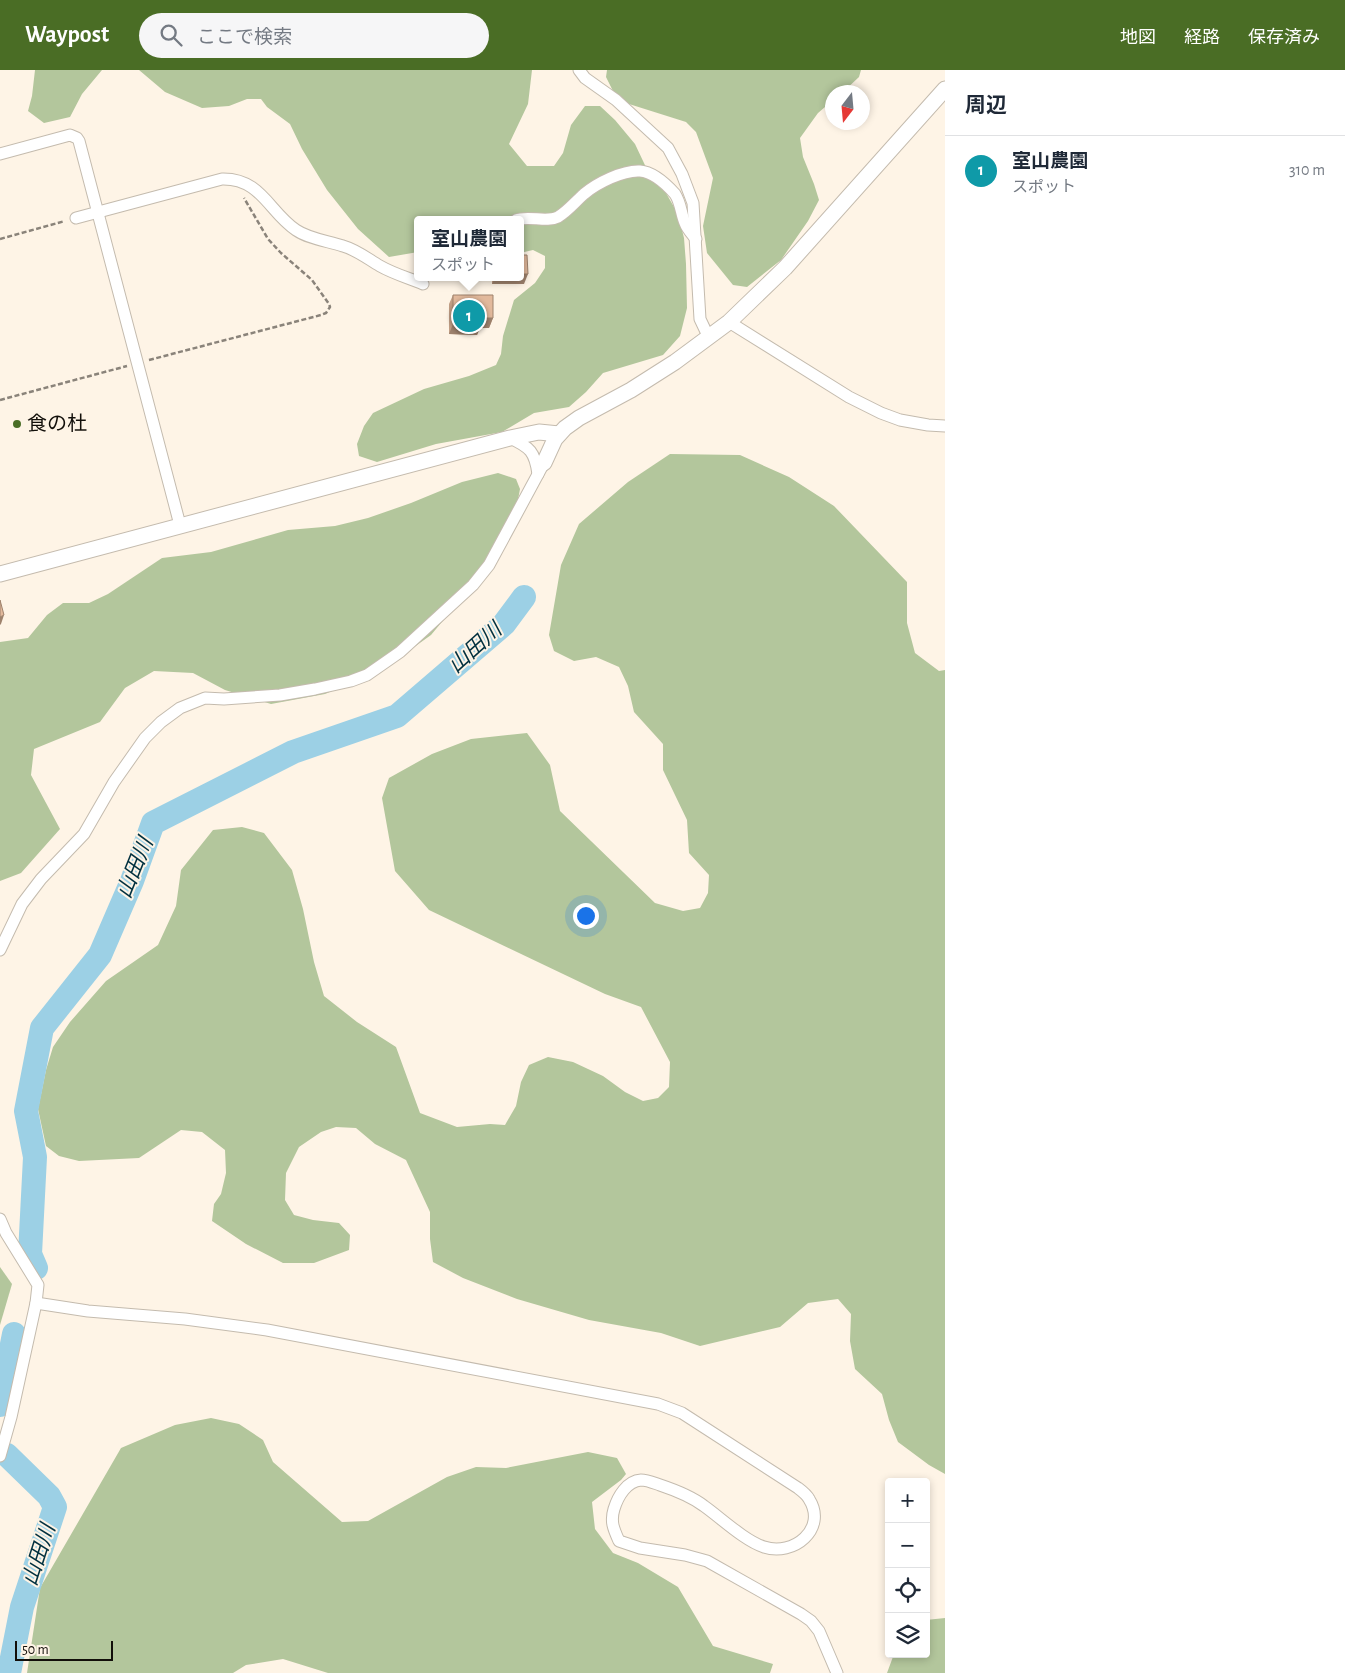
<!DOCTYPE html>
<html lang="ja">
<head>
<meta charset="utf-8">
<style>
  :root { --surface:#fff; --page:#f6f6f7; --text:#1f2937; --muted:#747a83; --line:#e0e1e3; --accent:#4a6d25 }
  body { margin:0; font-family:"Alegreya Sans","Noto Sans JP",sans-serif; background:var(--page); color:var(--text) }
  .controls { position:absolute; right:15px; bottom:15px; display:grid; overflow:hidden; border-radius:5px; box-shadow:0 2px 8px #0003 }
  .controls button { width:45px; height:45px; display:grid; place-items:center; padding:0; border:0; border-bottom:1px solid var(--line); background:var(--surface); color:var(--text); font:25px sans-serif }
  .compass { position:absolute; left:825px; top:15px; width:45px; height:45px; border-radius:50%; background:var(--surface); box-shadow:0 2px 8px #0003; rotate:196deg }
  .scale { position:absolute; left:15px; bottom:12px; width:98px; box-sizing:border-box; padding-left:5px; border:2px solid #120f0a; border-top:0; font-size:14px; line-height:18px; white-space:nowrap; color:#120f0a; -webkit-text-stroke:4px #fef4e6; paint-order:stroke }
  .you { position:absolute; left:585px; top:845px; width:18px; height:18px; margin:-12px; border:4px solid #fff; border-radius:50%; background:#1a73e8; box-shadow:0 0 0 8px #1a73e833 }
  .badge { display:grid; place-items:center; width:32px; height:32px; border-radius:50%; background:var(--accent); color:#fff; font-size:16px; font-weight:700 }
  .pin { position:absolute; translate:-50% -50%; border:2px solid #fff; box-shadow:0 1px 5px #0006 }
  .popup { position:absolute; left:414px; top:146px; width:110px; height:65px; box-sizing:border-box; display:grid; place-content:center; border-radius:5px; background:var(--surface); filter:drop-shadow(0 1px 4px #0005); font-size:16px; white-space:nowrap; color:var(--muted) }
  .popup b { font-size:19px; color:var(--text) }
  .popup::after { content:''; position:absolute; left:50%; top:100%; margin-left:-10px; border:10px solid transparent; border-top-color:var(--surface) }
  .list { margin:0; padding:0; list-style:none }
  h2 { display:flex; justify-content:space-between; align-items:center; height:65px; margin:0; padding:0 20px; font-size:21px }
  h2 small { font-size:16px; font-weight:400; color:var(--muted) }
  .list li { display:grid; grid-template-columns:32px 1fr auto; gap:15px; align-items:center; box-sizing:border-box; height:70px; padding:0 20px; border-top:1px solid var(--line) }
  .list b { display:block; font-size:19px; white-space:nowrap }
  .list p { margin:0; font-size:16px; white-space:nowrap; color:var(--muted) }
  .list em { font-size:16px; font-style:normal; color:var(--muted) }
  .icon { flex:none; width:28px; height:28px; fill:none; stroke:currentColor; stroke-width:2; stroke-linecap:round; stroke-linejoin:round }
  .map { position:relative; flex:none; width:945px; height:1603px; overflow:hidden }
  header { display:flex; align-items:center; gap:30px; box-sizing:border-box; height:70px; padding:0 25px; background:var(--accent); color:#fff }
  header strong { font-size:24px }
  nav { display:flex; gap:28px; margin-inline-start:auto; font-size:18px }
  .search { width:350px; height:45px; background:var(--page); display:flex; align-items:center; gap:12px; box-sizing:border-box; padding:0 18px; border-radius:28px; color:var(--muted); font-size:19px }
  main { display:flex }
  aside { flex:1; background:var(--surface) }
  .map>svg:first-child { display:block }
  .forest { fill:#b3c69c }
  .lines { fill:none; stroke-linecap:round; stroke-linejoin:round }
  .river { stroke:#9cd0e5; stroke-width:24 }
  .street-casing { stroke:#c4bbae; stroke-width:13 }
  .secondary-casing { stroke:#c4bbae; stroke-width:17 }
  .path { stroke:#8a837a; stroke-width:2.5; stroke-dasharray:5 2.5; stroke-linecap:butt }
  .street { stroke:#fff; stroke-width:11 }
  .secondary { stroke:#fff; stroke-width:15 }
  .wall { fill:#c29f86 }
  .shaded-wall { fill:#9e826d }
  .building { fill:#e2b99c; stroke:#9e826d }
  .poi-dot { fill:#4a6d25; stroke:#fef4e6; stroke-width:2 }
  .labels { text-anchor:middle; dominant-baseline:central; stroke-width:4; stroke-linejoin:round; paint-order:stroke }
  .poi-label { font-size:20px; fill:#120f0a; stroke:#fef4e6; text-anchor:start }
  .water-label { font-size:21px; font-style:italic; fill:#00303f; stroke:#fef4e6 }
</style>
</head>
<body>
<header>
<strong>Waypost</strong>
<div class="search"><svg class="icon" aria-label="search" viewBox="0 0 24 24"><circle cx="10" cy="10" r="6"/><path d="M15 15l6 6"/></svg>ここで検索</div>
<nav><a>地図</a><a>経路</a><a>保存済み</a></nav>
</header>
<main>
<div class="map">
<svg width="945" height="1603" viewBox="0 0 945 1603">
  <rect width="100%" height="100%" fill="#fef4e6"/>
  <g class="forest">
    <polygon points="35,0 102,0 82,24 70,47 44,53 28,41 32,26"/>
    <polygon points="139,0 532,0 528,34 509,74 527,96 554,96 563,83 571,55 585,36 600,36 615,50 635,74 652,110 666,123 678,144 684,168 686,194 687,238 680,266 663,285 603,303 586,322 569,337 534,343 502,362 436,374 377,392 359,386 357,374 364,356 373,343 424,319 469,306 496,295 501,284 503,266 514,230 535,213 545,198 545,186 533,180 520,183 520,150 418,150 418,182 389,187 358,159 327,120 302,79 290,54 267,37 261,29 247,29 229,36 202,38 165,22"/>
    <polygon points="607,0 861,0 859,7 843,22 832,22 832,31 818,43 800,68 803,87 814,114 819,130 808,151 781,190 747,217 733,215 707,183 703,156 713,108 696,62 686,52 629,34 613,21 606,7"/>
    <polygon points="670,384 740,385 789,407 834,436 907,512 907,553 915,583 939,601 945,600 945,1404 929,1395 898,1372 889,1350 882,1324 855,1299 850,1271 851,1244 838,1229 808,1233 780,1257 700,1276 661,1263 589,1250 517,1229 463,1208 433,1192 430,1169 430,1142 406,1090 375,1074 356,1058 336,1057 321,1062 299,1077 286,1103 285,1130 294,1145 313,1150 339,1153 350,1165 349,1180 314,1193 283,1193 246,1174 212,1151 214,1134 221,1124 226,1103 225,1080 202,1062 181,1060 139,1088 79,1091 59,1086 46,1076 38,1039 46,1000 53,977 70,952 106,911 158,875 176,836 181,800 213,760 242,757 264,763 292,800 303,839 314,892 324,926 357,952 396,977 420,1043 457,1057 490,1054 505,1055 516,1036 521,1012 529,995 548,987 573,992 603,1006 625,1022 643,1031 658,1028 669,1017 670,992 641,937 605,924 429,840 395,801 382,728 389,708 432,684 471,669 527,663 550,695 560,741 655,833 683,841 700,838 708,823 709,805 689,783 687,750 663,700 663,674 634,642 628,616 619,597 596,587 574,591 554,581 549,565 561,495 579,454 628,412"/>
    <polygon points="498,403 516,409 520,419 517,435 504,460 461,529 431,565 396,590 356,611 325,624 271,634 225,620 193,603 154,601 125,618 100,652 34,679 31,705 60,759 21,803 0,811 0,572 28,568 47,545 63,533 89,533 108,524 162,488 211,482 288,460 335,456 368,448 411,433 462,412"/>
    <polygon points="0,1197 12,1214 0,1255"/>
    <polygon points="211,1348 239,1354 263,1370 273,1392 342,1452 368,1451 447,1407 476,1397 506,1398 588,1382 617,1388 626,1404 621,1410 592,1432 595,1459 613,1483 638,1493 678,1517 713,1576 773,1594 770,1603 328,1603 283,1589 246,1595 233,1603 27,1603 40,1518 121,1378 175,1355"/>
    <polygon points="945,1548 945,1603 887,1603 894,1584 926,1584 926,1550"/>
  </g>
  <g class="lines">
    <g class="river">
      <polyline points="36,1198 30,1184 35,1087 26,1041 42,958 100,885 132,811 153,753 293,682 397,646 504,554 524,527"/>
      <polyline points="0,1335 14,1264"/>
      <polyline points="7,1385 49,1426 55,1437 22,1537 9,1603"/>
    </g>
    <defs>
      <g id="street">
        <polyline points="579,0 585,8 616,30 668,78 682,104 693,133 700,249 709,268"/>
        <polyline points="0,84 70,65 77,68 79,71 180,455"/>
        <path d="M76 148 222 109C261 108 269 142 296 160 309 169 328 171 343 176 357 180 368 189 380 196 394 204 409 208 423 214"/>
        <path d="M516 150C529 145 546 153 558 147 568 141 575 132 584 124 597 113 623 100 640 101 653 102 667 115 675 124 681 133 681 144 685 153 687 159 692 164 696 169"/>
        <polyline points="729,252 849,327 881,343 900,350 928,355 945,356"/>
        <path d="M510 368C530 377 535 382 538 404"/>
        <polyline points="0,880 22,834 41,809 84,764 114,712 145,668 161,652 180,638 205,628 224,629 280,625 315,619 351,611 367,605 400,582 473,515 489,495 544,393"/>
        <polyline points="0,1149 6,1163 38,1215 36,1233 11,1347 0,1386"/>
        <path d="M36 1233 88 1241 185 1249 267 1260 658 1334 682 1343 798 1418C802 1421 807 1425 809 1429 828 1459 793 1487 764 1477 745 1471 721 1448 704 1436 691 1426 675 1420 660 1415 654 1413 647 1410 641 1410 627 1411 618 1426 614 1439 610 1452 614 1460 619 1471L640 1478 685 1485 707 1491 801 1544 811 1551 819 1561 837 1603"/>
      </g>
      <g id="secondary">
        <polyline points="544,393 555,369 565,358 579,348 631,320 675,292 729,252 785,198 945,19"/>
        <polyline points="0,504 510,368 539,362 559,364"/>
      </g>
    </defs>
    <use href="#street" class="street-casing"/>
    <use href="#secondary" class="secondary-casing"/>
    <g class="path">
      <polyline points="0,169 65,151"/>
      <polyline points="149,290 321,245 326,243 330,237 329,234 312,210 281,183 268,169 244,128"/>
      <polyline points="0,330 127,296"/>
    </g>
    <use href="#street" class="street"/>
    <use href="#secondary" class="secondary"/>
  </g>
  <g class="wall">
    <polygon points="492,207 520,207 524,214 492,214"/>
    <polygon points="453,225 493,248 489,258 480,258 477,265 449,264 449,234"/>
  </g>
  <g class="shaded-wall">
    <polygon points="520,204 528,204 524,214 492,214 495,207 520,207"/>
    <polygon points="481,248 493,248 489,258 480,258 477,265 449,264 453,254"/>
    <polygon points="4,545 1,554 0,555 0,547"/>
  </g>
  <g class="building">
    <polygon points="520,185 527,185 528,204 520,204"/>
    <polygon points="453,225 493,225 493,248 481,248 481,255 453,254"/>
    <polygon points="0,530 4,545 0,547"/>
  </g>
  <circle class="poi-dot" cx="17" cy="354" r="5"/>
  <g class="labels">
    <g class="poi-label">
      <text x="27" y="354">食の杜</text>
    </g>
    <g class="water-label">
      <text transform="translate(475 578) rotate(-42)">山田川</text>
      <text transform="translate(135 798) rotate(-68)">山田川</text>
      <text transform="translate(39 1485) rotate(-72)">山田川</text>
    </g>
  </g>
</svg>
<div class="controls">
<button>+</button>
<button>−</button>
<button><svg class="icon" aria-label="locate" viewBox="0 0 24 24"><circle cx="12" cy="12" r="6"/><path d="M12 2v4M12 18v4M2 12h4M18 12h4"/></svg></button>
<button><svg class="icon" aria-label="layers" viewBox="0 0 24 24"><path d="M12 4l9 5-9 5-9-5zM3 14l9 5 9-5"/></svg></button>
</div>
<svg class="compass" viewBox="-18 -18 36 36"><path d="M0-13l5 13h-10z" fill="#e53935"/><path d="M0 13l5-13h-10z" fill="#747a83"/></svg>
<div class="scale">50 m</div>
<div class="you"></div>
<div class="pin badge" style="left:469px;top:246px;background:#0f9aa8">1</div>
<div class="popup"><b>室山農園</b>スポット</div>
</div>
<aside>
<h2>周辺<small></small></h2>
<ul class="list">
<li><span class="badge" style="background:#0f9aa8">1</span><div><b>室山農園</b><p>スポット</p></div><em>310 m</em></li>
</ul>
</aside>
</main>
</body>
</html>
